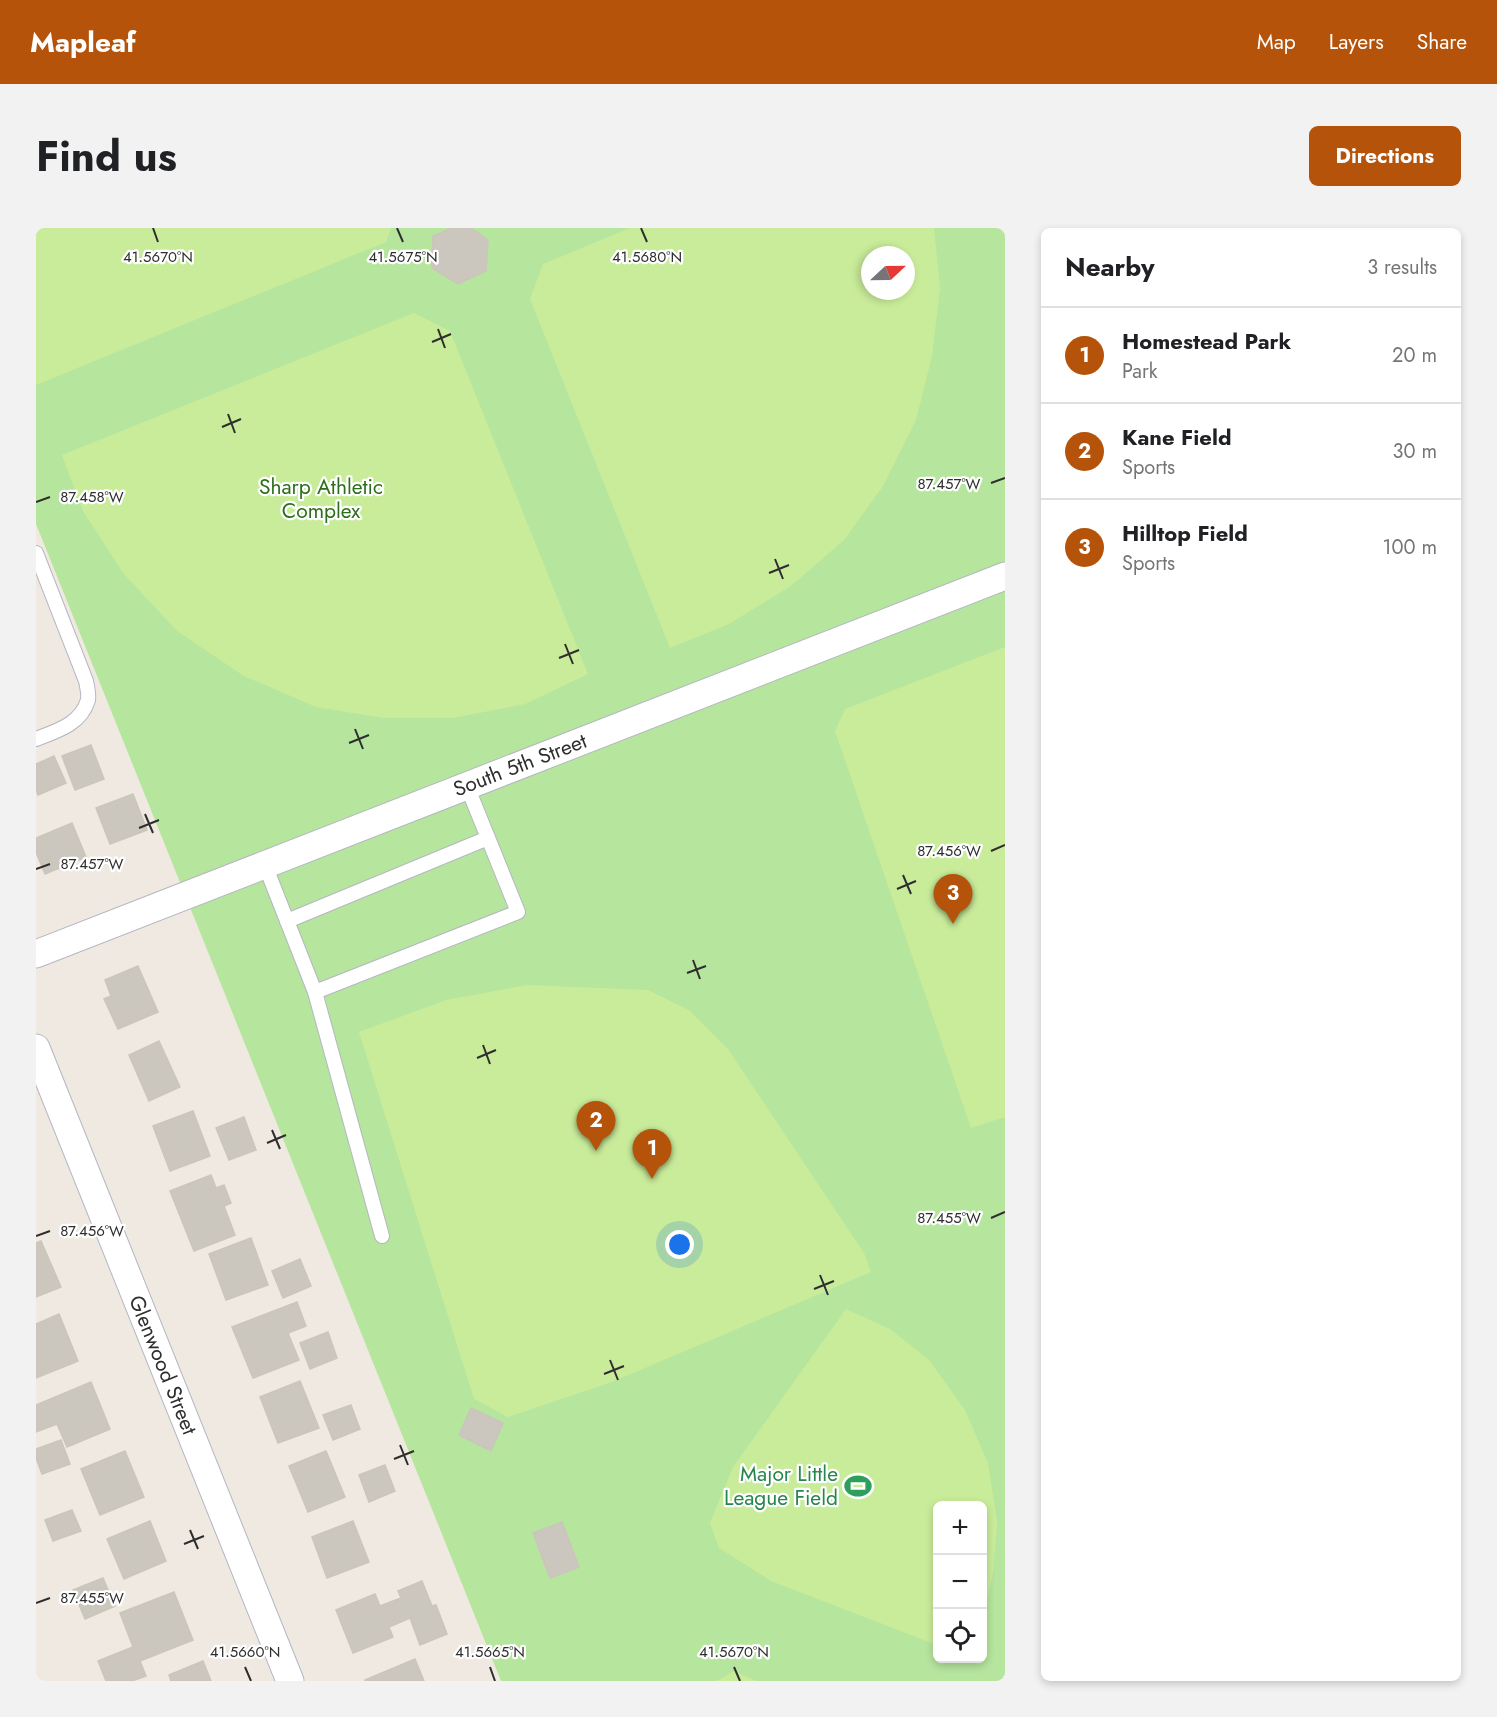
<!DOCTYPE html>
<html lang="en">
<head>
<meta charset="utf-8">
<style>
  :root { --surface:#fff; --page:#f2f2f2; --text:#202124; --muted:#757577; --line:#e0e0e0; --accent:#b45309 }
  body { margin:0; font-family:Jost,sans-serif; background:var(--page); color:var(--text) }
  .controls { position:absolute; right:18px; bottom:18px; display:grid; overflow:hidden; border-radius:9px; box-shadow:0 3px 9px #0003 }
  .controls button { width:54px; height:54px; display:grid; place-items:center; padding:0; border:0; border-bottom:2px solid var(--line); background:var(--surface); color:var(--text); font:30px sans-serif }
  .compass { position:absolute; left:825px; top:18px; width:54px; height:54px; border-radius:50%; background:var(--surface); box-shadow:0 3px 9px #0003; rotate:68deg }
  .you { position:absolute; left:644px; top:1017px; width:21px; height:21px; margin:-15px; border:4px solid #fff; border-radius:50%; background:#1a73e8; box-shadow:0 0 0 9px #1a73e833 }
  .badge { display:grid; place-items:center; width:39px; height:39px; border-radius:50%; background:var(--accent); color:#fff; font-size:20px; font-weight:700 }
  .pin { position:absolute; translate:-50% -50px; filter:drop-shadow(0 2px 3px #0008) }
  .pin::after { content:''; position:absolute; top:32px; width:21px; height:18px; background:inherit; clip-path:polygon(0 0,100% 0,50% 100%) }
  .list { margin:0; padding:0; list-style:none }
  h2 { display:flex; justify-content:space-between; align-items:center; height:78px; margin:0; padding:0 24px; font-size:26px }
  h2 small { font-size:20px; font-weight:400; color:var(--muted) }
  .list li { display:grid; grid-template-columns:39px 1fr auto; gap:18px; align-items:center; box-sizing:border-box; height:96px; padding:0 24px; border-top:2px solid var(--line) }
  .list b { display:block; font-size:22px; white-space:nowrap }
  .list p { margin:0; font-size:20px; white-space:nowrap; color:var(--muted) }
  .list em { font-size:20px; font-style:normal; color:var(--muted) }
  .icon { flex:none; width:33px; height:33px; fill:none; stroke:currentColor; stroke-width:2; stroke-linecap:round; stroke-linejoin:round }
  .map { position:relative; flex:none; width:969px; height:1453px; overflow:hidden; border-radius:9px }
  header { display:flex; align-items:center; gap:36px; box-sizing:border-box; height:84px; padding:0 30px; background:var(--accent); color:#fff }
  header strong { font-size:28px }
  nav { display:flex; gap:33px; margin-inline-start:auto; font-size:21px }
  .intro { display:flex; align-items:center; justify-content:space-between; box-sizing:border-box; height:144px; padding:0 36px }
  h1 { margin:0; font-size:42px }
  .button { padding:15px 27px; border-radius:9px; background:var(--accent); color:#fff; font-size:21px; font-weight:700 }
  main { display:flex; gap:36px; padding:0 36px }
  aside { flex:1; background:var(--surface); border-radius:9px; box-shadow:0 3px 9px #0003 }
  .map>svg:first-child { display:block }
  .green { fill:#b6e59e; fill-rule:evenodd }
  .pitch { fill:#c9ec9a; fill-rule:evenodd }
  .building { fill:#cbc7bf; stroke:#cbc5ba; stroke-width:1.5 }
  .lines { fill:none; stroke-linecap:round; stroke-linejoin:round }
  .lane-casing { stroke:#b4b7c1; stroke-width:16 }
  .street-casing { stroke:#b4b7c1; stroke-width:29 }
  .lane { stroke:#fff; stroke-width:14 }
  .street { stroke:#fff; stroke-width:27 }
  .ticks { fill:none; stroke:#2e2e2e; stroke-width:2 }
  .labels { text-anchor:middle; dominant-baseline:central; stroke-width:4.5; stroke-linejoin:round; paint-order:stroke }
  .park-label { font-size:21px; fill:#2c6e1b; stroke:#fff }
  .street-label { font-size:21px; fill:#2e2e2e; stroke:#fff }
  .leisure-label { font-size:21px; fill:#27864d; stroke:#fff; text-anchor:end }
  .ticks-label { font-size:15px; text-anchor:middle; fill:#2e2e2e; stroke:#fff; stroke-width:4.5; stroke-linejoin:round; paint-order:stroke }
</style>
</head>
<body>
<header>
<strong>Mapleaf</strong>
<nav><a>Map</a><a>Layers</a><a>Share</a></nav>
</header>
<div class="intro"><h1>Find us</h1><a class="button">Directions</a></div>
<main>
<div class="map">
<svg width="969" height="1453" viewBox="0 0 969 1453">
  <rect width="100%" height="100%" fill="#efe9e1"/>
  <path class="green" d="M0 0H969V1453H465L0 296ZM834 27H870V63H834ZM902 1278H946V1430H902Z"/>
  <g class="pitch">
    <polygon points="0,0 355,0 350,14 0,157"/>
    <path d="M594 0H898L904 60 896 128 880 192 847 258 808 312 755 358 693 396 634 420 494 71 507 36ZM834 27H870V63H834Z"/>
    <polygon points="378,85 414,103 552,446 489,476 417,490 347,490 280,479 208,448 141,403 87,345 47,283 26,227"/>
    <polygon points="969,419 969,889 935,900 799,503 809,481"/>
    <polygon points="491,757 612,762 653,782 692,821 828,1025 835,1044 576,1154 472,1189 438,1171 323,804 410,772"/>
    <polygon points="810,1081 854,1101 893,1132 929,1182 952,1235 961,1294 957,1345 947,1390 946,1278 902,1278 901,1417 735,1353 683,1320 674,1295 697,1239"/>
    <polygon points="698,1443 720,1453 681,1453"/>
  </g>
  <g class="building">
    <polygon points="416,0 435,0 452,12 450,43 422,56 396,40 397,8"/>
    <polygon points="55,517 68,551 39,562 26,528"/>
    <polygon points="18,528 30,555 2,567 0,562 0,536"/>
    <polygon points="97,566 111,602 74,616 60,580"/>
    <polygon points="36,595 50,629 9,646 0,624 0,610"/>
    <polygon points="102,738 122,784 82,801 68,771 75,768 69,752"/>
    <polygon points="123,813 144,859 113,873 93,827"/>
    <polygon points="157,883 174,928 134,943 117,898"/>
    <polygon points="208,889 220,922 193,932 180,900"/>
    <polygon points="175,947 180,960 188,957 195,975 188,978 199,1007 158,1023 134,963"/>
    <polygon points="215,1010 232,1057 190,1072 173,1026"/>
    <polygon points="5,1013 25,1059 0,1069 0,1015"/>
    <polygon points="264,1031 275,1058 247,1070 236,1043"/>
    <polygon points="261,1074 270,1098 252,1105 263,1132 217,1150 196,1099"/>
    <polygon points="23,1086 42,1133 0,1150 0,1096"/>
    <polygon points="292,1104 301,1130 274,1141 264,1115"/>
    <polygon points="264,1153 283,1200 242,1215 224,1169"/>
    <polygon points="55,1154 74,1201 31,1219 21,1196 0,1204 0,1177"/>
    <polygon points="315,1177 324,1201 297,1212 287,1187"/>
    <polygon points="435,1180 467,1195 455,1223 423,1207"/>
    <polygon points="25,1212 34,1236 6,1246 0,1230 0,1221"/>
    <polygon points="89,1223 108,1269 64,1287 45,1241"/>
    <polygon points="290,1223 309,1269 272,1284 253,1238"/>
    <polygon points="349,1237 359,1263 333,1274 323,1247"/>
    <polygon points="36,1282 45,1303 17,1313 9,1292"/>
    <polygon points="114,1293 130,1333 88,1351 71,1311"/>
    <polygon points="317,1293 333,1334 291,1350 276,1309"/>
    <polygon points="526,1294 543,1339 514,1350 497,1305"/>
    <polygon points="67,1350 79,1378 49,1391 37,1362"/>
    <polygon points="386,1353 396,1378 400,1377 411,1406 384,1417 374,1390 353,1399 357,1409 317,1425 300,1382 339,1366 344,1378 365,1370 362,1363"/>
    <polygon points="138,1364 157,1412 104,1433 110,1448 96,1453 70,1453 62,1433 97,1419 84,1385"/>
    <polygon points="379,1431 388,1453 329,1453 329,1452"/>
    <polygon points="167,1433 175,1453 135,1453 133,1447"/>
  </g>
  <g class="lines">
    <defs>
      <g id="lane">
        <path d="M0 325 50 453C51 458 53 466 52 472 45 496 21 503 0 511"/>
        <polyline points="229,637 279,764 482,684 431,558"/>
        <polyline points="251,693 452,610"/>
        <polyline points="279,764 346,1008"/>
      </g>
      <g id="street">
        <polyline points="0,726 969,348"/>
        <polyline points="0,820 254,1453"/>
      </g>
    </defs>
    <use href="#lane" class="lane-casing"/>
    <use href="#street" class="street-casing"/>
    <use href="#lane" class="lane"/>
    <use href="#street" class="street"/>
  </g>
  <path class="ticks" d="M117 0 122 14M361 0 367 14M605 0 611 14M402 101 409 120M396 114 415 106M192 186 199 205M186 199 205 191M955 255 969 250M0 274 14 269M739 331 747 351M733 345 753 337M529 416 537 436M523 430 543 422M319 501 327 521M313 515 333 507M109 586 117 605M103 600 123 592M955 623 969 617M0 641 14 636M867 647 875 666M861 661 880 653M657 732 664 751M651 745 670 738M447 817 454 836M441 830 460 822M236 902 244 921M231 915 250 907M955 990 969 984M0 1008 14 1003M784 1047 792 1067M778 1061 798 1053M574 1132 582 1152M568 1146 588 1138M364 1217 372 1237M358 1231 378 1223M154 1302 162 1321M148 1316 168 1308M0 1375 14 1370M209 1439 215 1453M454 1439 459 1453M698 1439 704 1453"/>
  <defs>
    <symbol id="stadium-bare" viewBox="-9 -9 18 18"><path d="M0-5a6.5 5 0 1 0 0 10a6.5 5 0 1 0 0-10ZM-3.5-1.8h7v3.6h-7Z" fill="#2e9e5b" stroke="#fff" stroke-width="2.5" paint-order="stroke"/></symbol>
  </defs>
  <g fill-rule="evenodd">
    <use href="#stadium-bare" x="803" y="1239" width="38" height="38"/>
  </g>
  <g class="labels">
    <g class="park-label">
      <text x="285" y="259">Sharp Athletic<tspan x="285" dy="24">Complex</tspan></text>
    </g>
    <g class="street-label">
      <text transform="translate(484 537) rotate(-21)">South 5th Street</text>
      <text transform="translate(127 1137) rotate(68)">Glenwood Street</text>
    </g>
    <g class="leisure-label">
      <text x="802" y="1246">Major Little<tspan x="802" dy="24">League Field</tspan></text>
    </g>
  </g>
  <g class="ticks-label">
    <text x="611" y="34">41.5680°N</text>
    <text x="122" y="34">41.5670°N</text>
    <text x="367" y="34">41.5675°N</text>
    <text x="913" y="261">87.457°W</text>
    <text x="56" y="274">87.458°W</text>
    <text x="913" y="628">87.456°W</text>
    <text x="56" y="641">87.457°W</text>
    <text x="913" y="995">87.455°W</text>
    <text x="56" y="1008">87.456°W</text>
    <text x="56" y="1375">87.455°W</text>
    <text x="209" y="1429">41.5660°N</text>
    <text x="454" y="1429">41.5665°N</text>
    <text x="698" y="1429">41.5670°N</text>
  </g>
</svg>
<div class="controls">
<button>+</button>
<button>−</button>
<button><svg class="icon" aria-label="locate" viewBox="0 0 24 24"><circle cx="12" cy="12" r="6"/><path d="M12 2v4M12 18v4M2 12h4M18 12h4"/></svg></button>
</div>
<svg class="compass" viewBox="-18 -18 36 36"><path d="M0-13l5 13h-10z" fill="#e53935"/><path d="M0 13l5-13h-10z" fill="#757577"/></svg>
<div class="you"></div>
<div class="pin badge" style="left:616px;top:951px">1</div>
<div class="pin badge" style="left:560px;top:923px">2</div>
<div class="pin badge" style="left:917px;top:696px">3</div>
</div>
<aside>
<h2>Nearby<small>3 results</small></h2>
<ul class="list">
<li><span class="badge">1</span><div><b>Homestead Park</b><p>Park</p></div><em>20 m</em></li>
<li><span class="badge">2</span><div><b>Kane Field</b><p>Sports</p></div><em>30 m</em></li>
<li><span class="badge">3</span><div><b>Hilltop Field</b><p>Sports</p></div><em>100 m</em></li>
</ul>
</aside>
</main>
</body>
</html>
